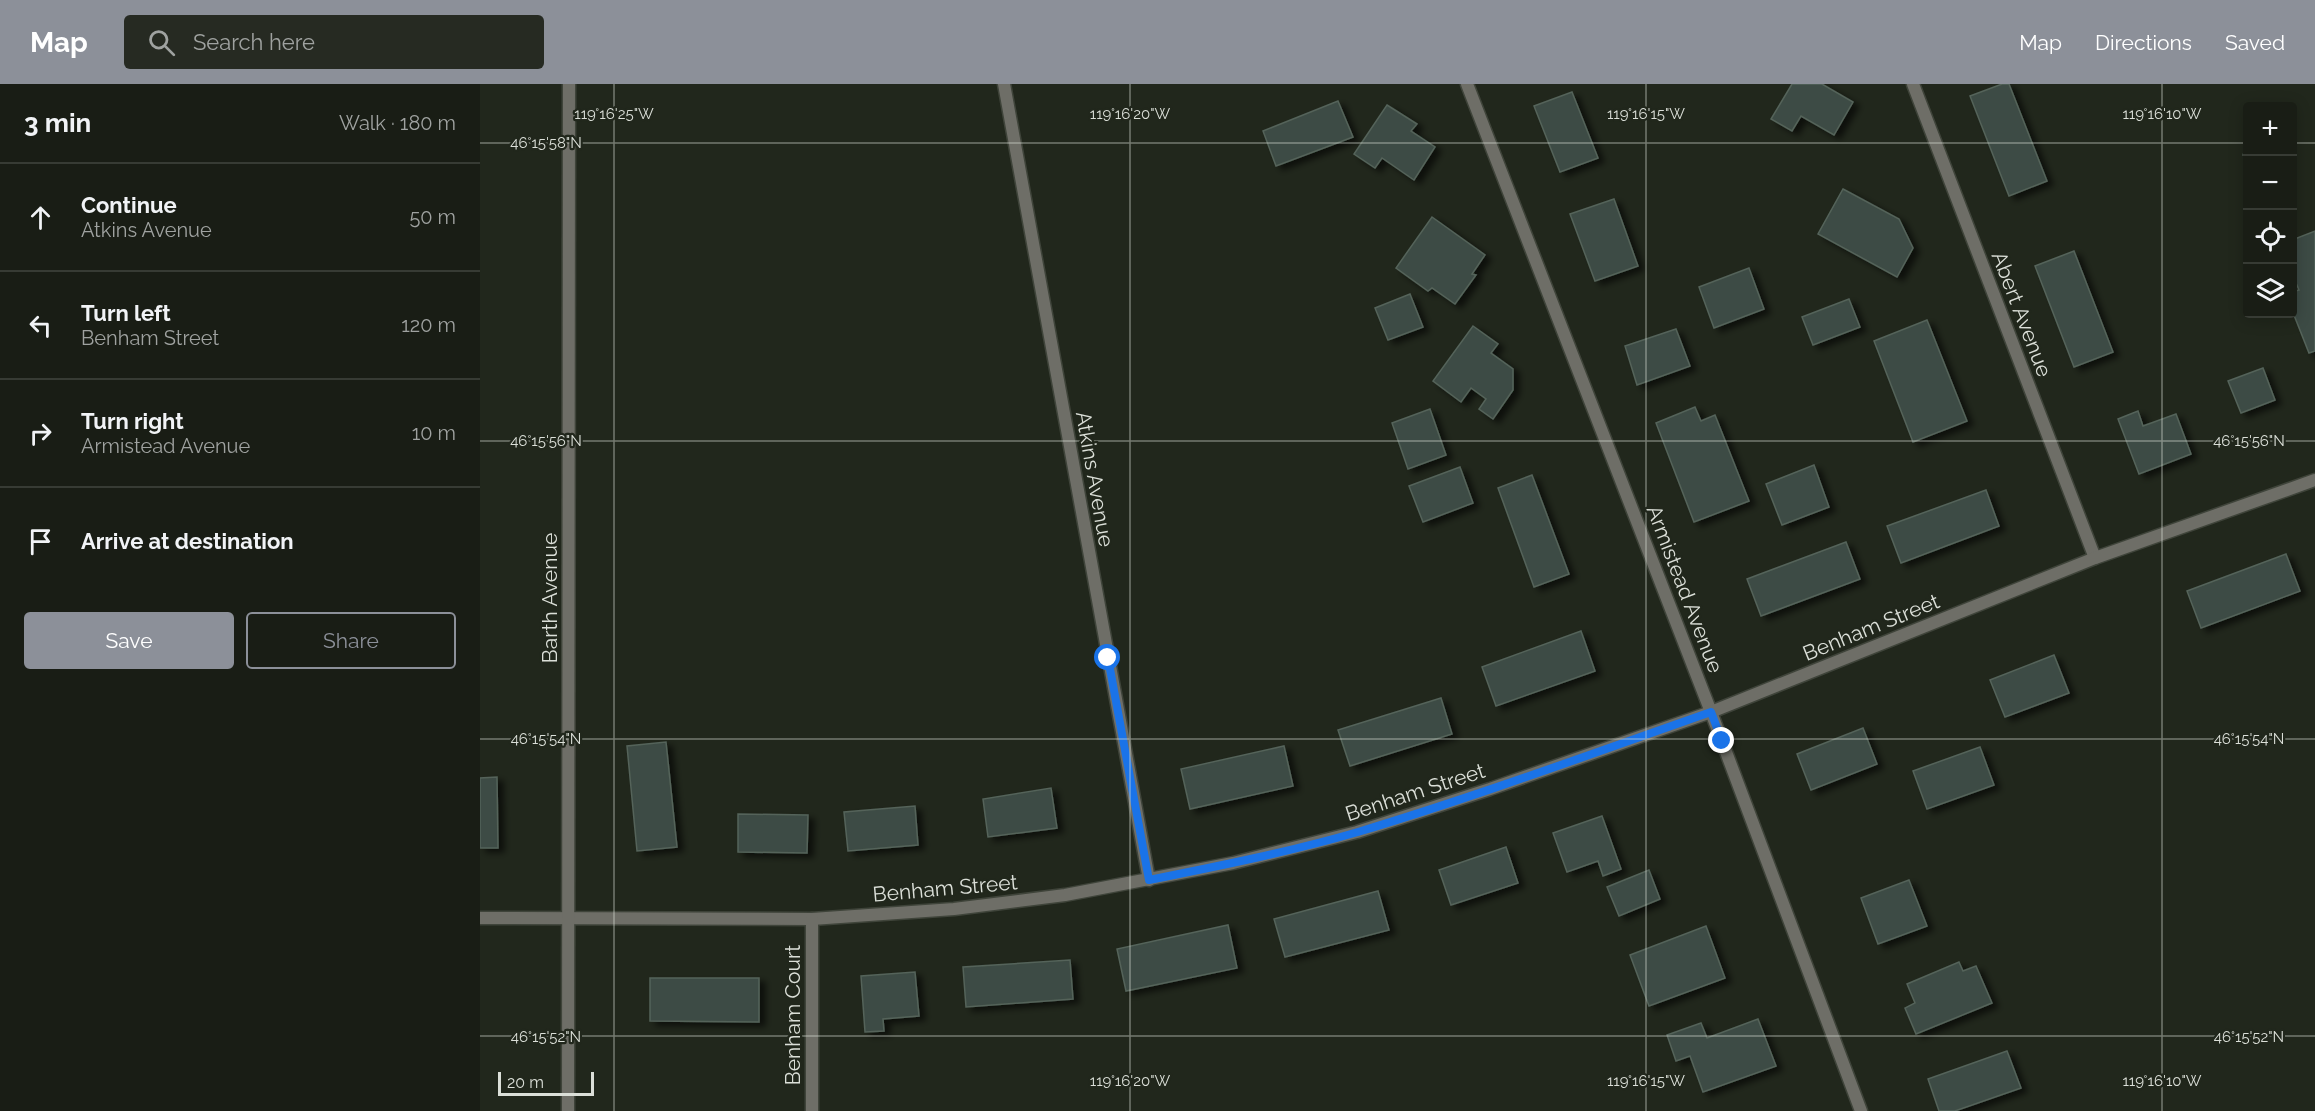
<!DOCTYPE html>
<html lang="en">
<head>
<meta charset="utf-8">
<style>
  :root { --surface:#191d15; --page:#262a22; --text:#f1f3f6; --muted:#9fa2a0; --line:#373b34; --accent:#8c9099 }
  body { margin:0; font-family:Raleway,sans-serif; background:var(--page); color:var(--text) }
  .controls { position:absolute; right:18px; top:18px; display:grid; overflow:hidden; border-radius:6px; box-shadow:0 3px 15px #0003 }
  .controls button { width:54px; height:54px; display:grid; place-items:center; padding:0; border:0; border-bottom:2px solid var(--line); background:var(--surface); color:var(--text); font:30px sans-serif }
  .scale { position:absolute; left:18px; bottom:15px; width:96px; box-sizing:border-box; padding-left:6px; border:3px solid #dbdfd8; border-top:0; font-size:16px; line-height:21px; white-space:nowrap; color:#dbdfd8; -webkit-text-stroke:4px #21271c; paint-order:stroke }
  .stop { position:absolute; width:18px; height:18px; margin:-14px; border:4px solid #1a73e8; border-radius:50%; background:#fff }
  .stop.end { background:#1a73e8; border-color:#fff; box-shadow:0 2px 6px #0008 }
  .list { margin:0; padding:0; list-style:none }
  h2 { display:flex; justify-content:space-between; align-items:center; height:78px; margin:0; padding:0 24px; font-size:26px }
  h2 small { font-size:20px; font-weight:400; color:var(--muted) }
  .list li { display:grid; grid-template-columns:39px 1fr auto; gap:18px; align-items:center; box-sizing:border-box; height:108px; padding:0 24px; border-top:2px solid var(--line) }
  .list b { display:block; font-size:22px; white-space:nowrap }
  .list p { margin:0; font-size:20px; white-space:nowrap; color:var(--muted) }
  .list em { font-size:20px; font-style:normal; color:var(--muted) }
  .actions { display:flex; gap:12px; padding:18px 24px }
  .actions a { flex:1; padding:14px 0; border:2px solid var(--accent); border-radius:6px; text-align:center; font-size:21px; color:var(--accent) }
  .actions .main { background:var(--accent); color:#fff }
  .icon { flex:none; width:33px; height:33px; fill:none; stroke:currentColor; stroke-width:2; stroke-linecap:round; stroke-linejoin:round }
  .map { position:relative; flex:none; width:1835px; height:1027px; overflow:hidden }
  header { display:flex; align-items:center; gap:36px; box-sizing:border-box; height:84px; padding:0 30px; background:var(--accent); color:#fff }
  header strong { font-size:28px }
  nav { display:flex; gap:33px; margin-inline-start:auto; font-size:21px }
  .search { width:420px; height:54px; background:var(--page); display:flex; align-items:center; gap:15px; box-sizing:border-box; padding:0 21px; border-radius:6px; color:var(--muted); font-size:22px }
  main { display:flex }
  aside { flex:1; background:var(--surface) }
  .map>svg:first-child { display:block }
  .building { fill:#3e4c44; stroke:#54635a; stroke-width:1.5; filter:url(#shadow) }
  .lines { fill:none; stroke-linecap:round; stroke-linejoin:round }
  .street-casing { stroke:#3f443a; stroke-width:15 }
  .street { stroke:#6e6e67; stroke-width:12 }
  .route { stroke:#1a73e8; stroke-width:8 }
  .ticks { fill:none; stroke:#dbdfd8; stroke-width:1.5; stroke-opacity:0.45 }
  .labels { text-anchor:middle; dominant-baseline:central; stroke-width:4.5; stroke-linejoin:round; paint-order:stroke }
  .street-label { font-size:21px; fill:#dbdfd8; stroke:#21271c }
  .ticks-label { font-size:15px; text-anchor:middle; fill:#dbdfd8; stroke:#21271c; stroke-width:4.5; stroke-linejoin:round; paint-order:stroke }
</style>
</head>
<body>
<header>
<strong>Map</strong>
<div class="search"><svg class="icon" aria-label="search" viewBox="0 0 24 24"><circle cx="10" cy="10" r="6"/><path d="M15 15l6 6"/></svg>Search here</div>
<nav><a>Map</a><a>Directions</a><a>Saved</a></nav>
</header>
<main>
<aside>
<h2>3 min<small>Walk · 180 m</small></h2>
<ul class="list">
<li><svg class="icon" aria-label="ahead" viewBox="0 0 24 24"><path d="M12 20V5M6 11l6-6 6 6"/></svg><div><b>Continue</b><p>Atkins Avenue</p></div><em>50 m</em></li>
<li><svg class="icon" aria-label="left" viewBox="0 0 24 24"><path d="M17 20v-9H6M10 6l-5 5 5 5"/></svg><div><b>Turn left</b><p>Benham Street</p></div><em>120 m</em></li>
<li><svg class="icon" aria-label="right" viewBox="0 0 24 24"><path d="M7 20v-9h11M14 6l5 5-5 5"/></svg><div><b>Turn right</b><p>Armistead Avenue</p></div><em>10 m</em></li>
<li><svg class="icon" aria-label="arrive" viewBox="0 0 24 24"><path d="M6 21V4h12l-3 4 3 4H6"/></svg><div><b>Arrive at destination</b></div></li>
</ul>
<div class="actions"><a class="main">Save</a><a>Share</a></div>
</aside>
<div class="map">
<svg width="1835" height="1027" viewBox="0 0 1835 1027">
  <defs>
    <filter id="shadow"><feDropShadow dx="6" dy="4" stdDeviation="3" flood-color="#0009"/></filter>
  </defs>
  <rect width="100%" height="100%" fill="#21271c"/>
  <g class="building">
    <polygon points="1312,0 1342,0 1373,18 1354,51 1321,32 1312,47 1291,35"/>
    <polygon points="1522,0 1529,0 1567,97 1529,112 1490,12"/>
    <polygon points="1092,8 1118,74 1080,88 1054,22"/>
    <polygon points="858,17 873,53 796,82 783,47"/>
    <polygon points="907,21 937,40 931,47 955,63 934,96 902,74 895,84 874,70"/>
    <polygon points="1768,57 1768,73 1763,71"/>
    <polygon points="1363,105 1419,135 1433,164 1417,193 1338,150"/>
    <polygon points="1134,115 1158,182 1115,197 1090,130"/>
    <polygon points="952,133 1005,171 992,190 996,191 975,220 952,204 948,207 916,184"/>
    <polygon points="1835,147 1835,267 1829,269 1812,226 1812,208 1819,206 1812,190 1812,156"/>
    <polygon points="1594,167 1633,268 1594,283 1555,182"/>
    <polygon points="1269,184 1284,225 1234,244 1219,203"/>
    <polygon points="930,210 943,243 908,256 895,224"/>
    <polygon points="1369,215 1380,243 1333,261 1322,233"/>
    <polygon points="1447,236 1487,337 1433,358 1394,257"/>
    <polygon points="993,242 1018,260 1011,269 1033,285 1033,306 1013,335 999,325 1006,315 991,304 981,318 953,297"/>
    <polygon points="1196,245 1210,282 1157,301 1145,262"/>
    <polygon points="1783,284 1795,316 1761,329 1748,297"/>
    <polygon points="1215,323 1221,337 1235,331 1269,417 1214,438 1176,339"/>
    <polygon points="950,325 966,371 928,385 912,339"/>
    <polygon points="1658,327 1663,342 1696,330 1711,370 1659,390 1638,335"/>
    <polygon points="1334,381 1349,423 1302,441 1286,400"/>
    <polygon points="980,383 993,419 943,438 929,402"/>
    <polygon points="1052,391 1089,490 1054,503 1018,404"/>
    <polygon points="1506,406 1519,442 1421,479 1407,442"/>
    <polygon points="1366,458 1380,495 1281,532 1267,495"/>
    <polygon points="1806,470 1820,507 1721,544 1707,507"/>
    <polygon points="1101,547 1115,587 1016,622 1002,583"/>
    <polygon points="1574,571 1589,609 1525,633 1510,596"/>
    <polygon points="961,614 972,650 870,682 858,646"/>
    <polygon points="1383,644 1397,680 1331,706 1317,670"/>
    <polygon points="186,658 197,763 157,767 147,662"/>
    <polygon points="804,662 813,702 710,725 701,685"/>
    <polygon points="1500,663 1514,701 1447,725 1433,687"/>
    <polygon points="17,693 18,764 0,764 0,694"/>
    <polygon points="571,704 577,744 508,753 503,715"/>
    <polygon points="435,722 438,761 368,767 364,728"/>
    <polygon points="258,730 328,731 327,769 258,768"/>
    <polygon points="1122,732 1141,785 1123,792 1118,777 1087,788 1073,749"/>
    <polygon points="1026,763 1038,799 971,821 959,786"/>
    <polygon points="1169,786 1180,815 1139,832 1127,803"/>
    <polygon points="1429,796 1447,842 1398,860 1381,814"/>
    <polygon points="898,807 909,846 805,873 794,835"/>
    <polygon points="748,841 757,884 646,907 637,865"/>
    <polygon points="1226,842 1245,894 1169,922 1150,871"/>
    <polygon points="590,876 593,915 486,923 483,883"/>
    <polygon points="1479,878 1483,887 1496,882 1512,919 1436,950 1425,924 1435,919 1427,900"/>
    <polygon points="435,888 439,932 403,935 404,947 385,948 381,892"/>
    <polygon points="170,894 279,894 279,938 170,937"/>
    <polygon points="1278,935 1296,982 1223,1008 1210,972 1196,977 1187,951 1221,939 1227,954"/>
    <polygon points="1527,967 1541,1004 1475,1027 1459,1027 1448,995"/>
  </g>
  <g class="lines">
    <defs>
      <g id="street">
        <polyline points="524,0 669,796"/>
        <polyline points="987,0 1231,628 1381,1027"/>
        <polyline points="1433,0 1615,474"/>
        <polyline points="0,834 332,835 474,825 585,811 753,779 877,748 1010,705 1231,628 1615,474 1835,396"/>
        <polyline points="332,835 332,1027"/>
        <polyline points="88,1027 89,0"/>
      </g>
    </defs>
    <use href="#street" class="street-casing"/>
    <use href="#street" class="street"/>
  </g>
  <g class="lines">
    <path class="route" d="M628 574 669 796C739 782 809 768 878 748 997 712 1114 669 1231 628L1242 657"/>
  </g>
  <path class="ticks" d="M134 0V1027M650 0V1027M1166 0V1027M1682 0V1027M0 59H1768M1812 59H1835M0 357H1835M0 655H1835M0 952H1835"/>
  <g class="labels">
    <g class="street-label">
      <text transform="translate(1542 230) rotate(69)">Abert Avenue</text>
      <text transform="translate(615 395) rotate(80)">Atkins Avenue</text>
      <text transform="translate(1205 505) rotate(69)">Armistead Avenue</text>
      <text transform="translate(69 514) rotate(-90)">Barth Avenue</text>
      <text transform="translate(1391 543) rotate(-22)">Benham Street</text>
      <text transform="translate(935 708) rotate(-18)">Benham Street</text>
      <text transform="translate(465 804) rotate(-5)">Benham Street</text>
      <text transform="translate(312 931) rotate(-90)">Benham Court</text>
    </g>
  </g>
  <g class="ticks-label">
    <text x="134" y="35">119°16'25"W</text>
    <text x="650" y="35">119°16'20"W</text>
    <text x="1166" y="35">119°16'15"W</text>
    <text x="1682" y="35">119°16'10"W</text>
    <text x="66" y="64">46°15'58"N</text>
    <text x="66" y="362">46°15'56"N</text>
    <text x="1769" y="362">46°15'56"N</text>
    <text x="66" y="660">46°15'54"N</text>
    <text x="1769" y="660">46°15'54"N</text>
    <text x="66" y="958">46°15'52"N</text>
    <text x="1769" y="958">46°15'52"N</text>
    <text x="650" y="1002">119°16'20"W</text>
    <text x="1166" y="1002">119°16'15"W</text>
    <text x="1682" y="1002">119°16'10"W</text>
  </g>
</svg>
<div class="controls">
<button>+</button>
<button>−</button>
<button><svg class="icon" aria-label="locate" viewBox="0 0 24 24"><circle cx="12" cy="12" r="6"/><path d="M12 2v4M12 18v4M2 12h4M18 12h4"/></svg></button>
<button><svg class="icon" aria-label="layers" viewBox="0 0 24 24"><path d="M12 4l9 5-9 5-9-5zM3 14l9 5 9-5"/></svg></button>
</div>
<div class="scale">20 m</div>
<div class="stop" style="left:628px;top:574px"></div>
<div class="stop end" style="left:1242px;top:657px"></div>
</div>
</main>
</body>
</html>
